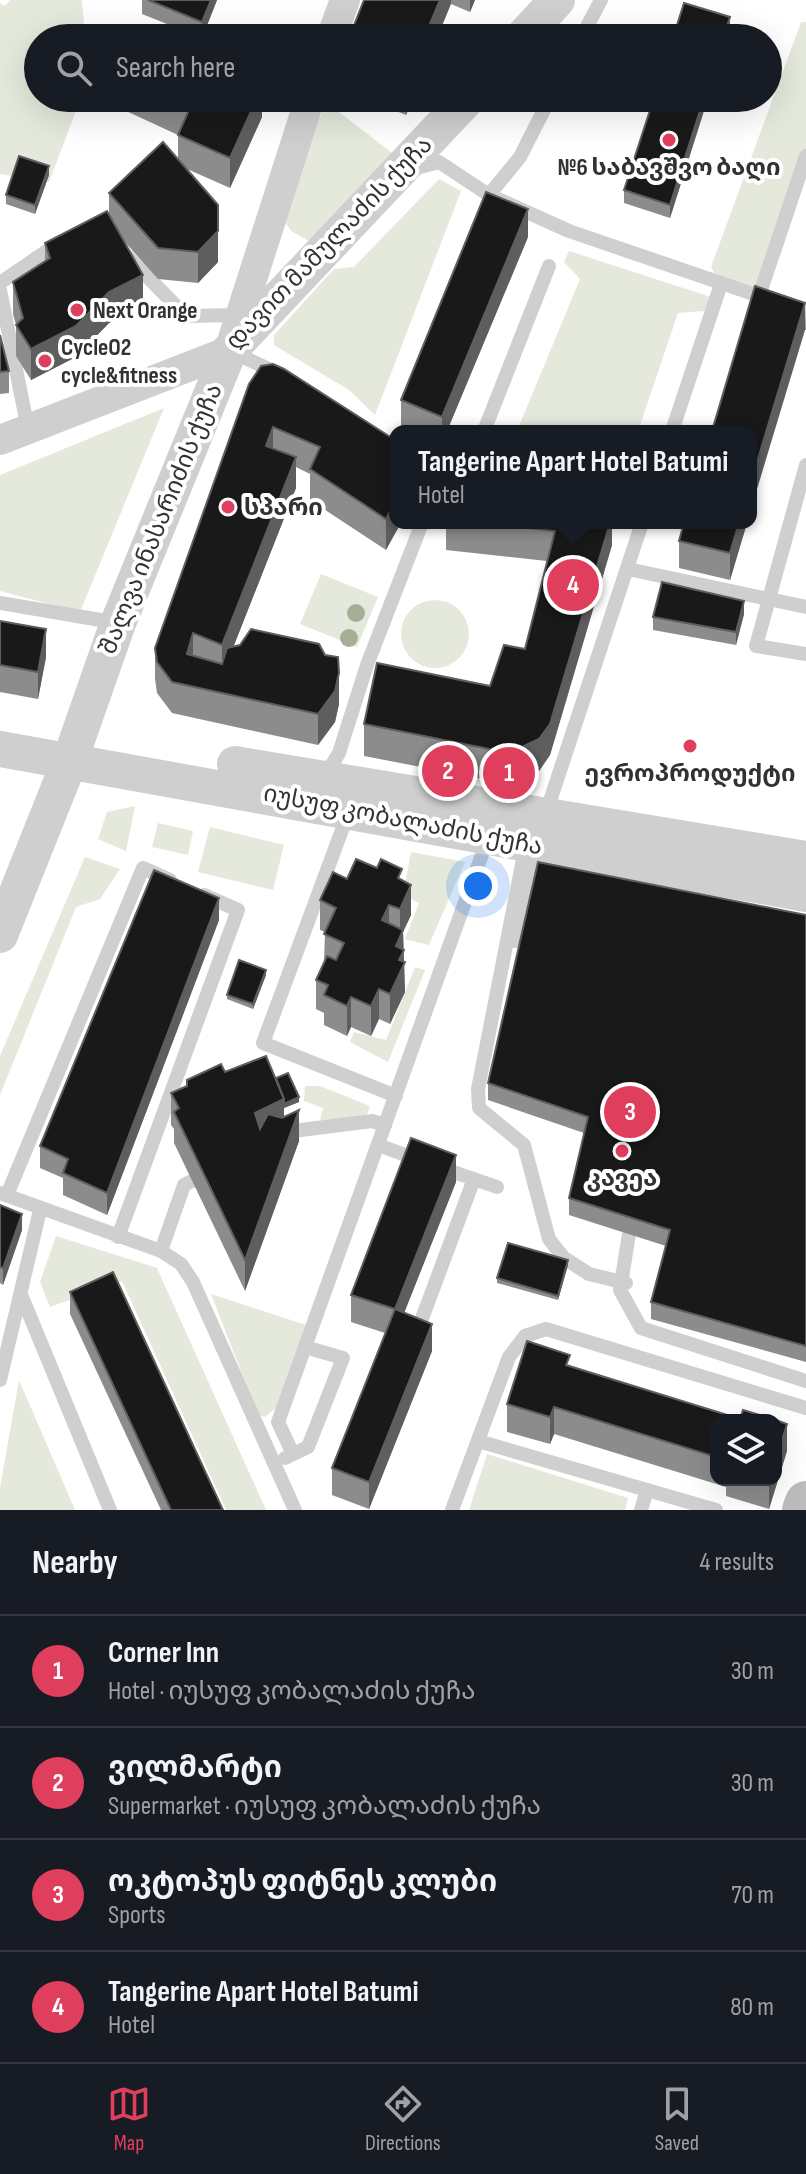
<!DOCTYPE html>
<html lang="en">
<head>
<meta charset="utf-8">
<style>
  :root { --surface:#171b24; --page:#242831; --text:#f1f3f6; --muted:#9ea1a6; --line:#363941; --accent:#e03e5d }
  body { margin:0; font-family:"Sofia Sans Condensed","Noto Sans Georgian",sans-serif; background:var(--page); color:var(--text) }
  .controls { position:absolute; right:24px; bottom:24px; display:grid; overflow:hidden; border-radius:16px; box-shadow:0 8px 32px #0002 }
  .controls button { width:72px; height:72px; display:grid; place-items:center; padding:0; border:0; border-bottom:2px solid var(--line); background:var(--surface); color:var(--text); font:40px sans-serif }
  .you { position:absolute; left:478px; top:886px; width:28px; height:28px; margin:-20px; border:6px solid #fff; border-radius:50%; background:#1a73e8; box-shadow:0 0 0 12px #1a73e833 }
  .badge { display:grid; place-items:center; width:52px; height:52px; border-radius:50%; background:var(--accent); color:#fff; font-size:26px; font-weight:700 }
  .pin { position:absolute; translate:-50% -50%; border:4px solid #fff; box-shadow:0 2px 8px #0006 }
  .popup { position:absolute; left:389px; top:425px; width:368px; height:104px; box-sizing:border-box; display:grid; place-content:center; border-radius:16px; background:var(--surface); filter:drop-shadow(0 2px 6px #0005); font-size:26px; white-space:nowrap; color:var(--muted) }
  .popup b { font-size:30px; color:var(--text) }
  .popup::after { content:''; position:absolute; left:50%; top:100%; margin-left:-16px; border:16px solid transparent; border-top-color:var(--surface) }
  .list { margin:0; padding:0; list-style:none }
  h2 { display:flex; justify-content:space-between; align-items:center; height:104px; margin:0; padding:0 32px; font-size:34px }
  h2 small { font-size:26px; font-weight:400; color:var(--muted) }
  .list li { display:grid; grid-template-columns:52px 1fr auto; gap:24px; align-items:center; box-sizing:border-box; height:112px; padding:0 32px; border-top:2px solid var(--line) }
  .list b { display:block; font-size:30px; white-space:nowrap }
  .list p { margin:0; font-size:26px; white-space:nowrap; color:var(--muted) }
  .list em { font-size:26px; font-style:normal; color:var(--muted) }
  .icon { flex:none; width:44px; height:44px; fill:none; stroke:currentColor; stroke-width:2; stroke-linecap:round; stroke-linejoin:round }
  .map { position:relative; flex:none; width:806px; height:1510px; overflow:hidden }
  .search { position:absolute; background:var(--surface); box-shadow:0 8px 32px #0002; left:24px; right:24px; top:24px; height:88px; display:flex; align-items:center; gap:20px; box-sizing:border-box; padding:0 28px; border-radius:44px; color:var(--muted); font-size:30px }
  .sheet { height:552px; background:var(--surface) }
  nav { display:flex; justify-content:space-around; align-items:center; box-sizing:border-box; height:112px; border-top:2px solid var(--line); background:var(--surface); font-size:22px; color:var(--muted) }
  nav a { display:grid; justify-items:center; gap:4px }
  nav .on { color:var(--accent) }
  .map>svg:first-child { display:block }
  .green { fill:#e4e9dc }
  .lines { fill:none; stroke-linecap:round; stroke-linejoin:round }
  .service { stroke:#cfcfcf; stroke-width:14 }
  .minor { stroke:#cfcfcf; stroke-width:30 }
  .tertiary { stroke:#cfcfcf; stroke-width:36 }
  .secondary { stroke:#bcbcbc; stroke-width:42 }
  .tree { fill:#a5af96 }
  .wall { fill:#8c8c8c }
  .shaded-wall { fill:#5e5e5e }
  .building { fill:#191919; stroke:#5e5e5e; stroke-width:2 }
  .poi-dot { fill:#e03e5d; stroke:#fff; stroke-width:3 }
  .labels { text-anchor:middle; dominant-baseline:central; stroke-width:8; stroke-linejoin:round; paint-order:stroke }
  .poi-label { font-size:24px; font-weight:bold; fill:#323232; stroke:#fff }
  .street-label { font-size:24px; fill:#323232; stroke:#fff }
</style>
</head>
<body>
<div class="map">
<svg width="806" height="1510" viewBox="0 0 806 1510">
  <rect width="100%" height="100%" fill="#fff"/>
  <g class="green">
    <polygon points="10,0 82,0 85,38 38,38 38,98 81,98 49,182 0,174 0,3 5,6"/>
    <polygon points="801,22 806,22 806,156 759,296 721,284 711,267"/>
    <polygon points="326,102 392,153 311,242 291,231 281,216"/>
    <polygon points="439,179 461,191 375,415 349,390 274,345 274,335 334,269 354,267"/>
    <polygon points="569,251 711,297 705,311 678,313 638,431 517,431 580,279 564,262"/>
    <polygon points="164,408 80,612 0,591 0,475"/>
    <polygon points="321,574 378,597 357,647 300,624"/>
    <circle cx="435" cy="634" r="34"/>
    <polygon points="135,806 126,851 98,839 107,812"/>
    <polygon points="158,823 193,831 188,855 152,847"/>
    <polygon points="210,827 284,845 273,890 198,872"/>
    <polygon points="411,852 465,862 429,945 405,939 419,903 403,895"/>
    <polygon points="85,857 120,869 100,899 76,907 0,1095 0,1056"/>
    <polygon points="415,967 425,970 388,1062 350,1042 354,1032 386,1040"/>
    <polygon points="305,1086 320,1086 370,1106 366,1117 320,1120 323,1108 304,1101"/>
    <polygon points="56,1236 157,1268 266,1510 226,1510 122,1281 50,1307 40,1282"/>
    <polygon points="211,1294 306,1325 277,1407 265,1417 258,1415"/>
    <polygon points="19,1380 75,1510 0,1510 0,1488"/>
    <polygon points="487,1454 628,1498 625,1510 469,1510"/>
  </g>
  <g class="lines">
    <g class="service">
      <polyline points="581,38 601,0"/>
      <polyline points="413,169 439,162 489,195 569,231 759,296 806,156"/>
      <polyline points="489,195 520,157 550,98"/>
      <polyline points="127,256 186,316 240,315"/>
      <polyline points="0,283 60,242"/>
      <polyline points="0,290 28,429"/>
      <polyline points="232,352 282,375"/>
      <polyline points="484,431 549,266"/>
      <polyline points="672,431 721,284"/>
      <polyline points="806,465 756,646 806,654"/>
      <polyline points="628,569 806,607"/>
      <polyline points="0,603 118,623"/>
      <polyline points="323,779 339,753 367,665 422,523"/>
      <polyline points="349,811 263,1043 396,1096"/>
      <polyline points="545,816 642,523"/>
      <polyline points="526,844 478,1089 479,1108 524,1145 549,1239 564,1258 589,1274 626,1283"/>
      <polyline points="515,941 532,864"/>
      <polyline points="284,1136 293,1131 372,1121 385,1125"/>
      <polyline points="378,1145 419,1160"/>
      <polyline points="439,1167 497,1187"/>
      <polyline points="0,1193 161,1251 181,1264 193,1282 295,1510"/>
      <polyline points="7,1195 143,868 170,880"/>
      <polyline points="629,1234 620,1290 641,1328 806,1381"/>
      <polyline points="118,1237 238,910 204,895"/>
      <polyline points="161,1251 184,1185 192,1181"/>
      <polyline points="22,1297 110,1510"/>
      <polyline points="417,1332 474,1179"/>
      <polyline points="0,1380 40,1210"/>
      <polyline points="478,1441 716,1510"/>
      <polyline points="293,1454 278,1422 488,838"/>
      <polyline points="285,1458 308,1447 343,1358 305,1347"/>
      <polyline points="452,1510 509,1357 525,1336 546,1329 806,1408"/>
      <polyline points="641,1510 647,1490"/>
    </g>
    <g class="minor">
      <polyline points="331,38 345,0"/>
      <polyline points="0,440 229,351 310,98"/>
    </g>
    <g class="tertiary">
      <polyline points="522,38 557,0"/>
      <polyline points="0,749 806,894"/>
      <polyline points="235,764 806,859"/>
      <polyline points="0,935 70,760 118,623 229,351 468,98"/>
    </g>
    <polyline class="secondary" points="803,1510 806,1502"/>
  </g>
  <g class="tree">
    <circle cx="356" cy="613" r="9"/>
    <circle cx="349" cy="638" r="9"/>
  </g>
  <g class="wall">
    <polygon points="142,0 217,0 202,38 142,14"/>
    <polygon points="364,0 475,0 470,12 451,4"/>
    <polygon points="111,98 262,98 262,117 230,188 187,169 218,262 198,283 158,279 124,241 143,306 109,323 76,357 31,380 16,356 16,325 13,314 13,282 45,261 45,243 109,215 109,193 178,159 178,135 111,104"/>
    <polygon points="364,98 413,98 406,115"/>
    <polygon points="654,98 708,98 670,218 624,203 624,190"/>
    <polygon points="49,175 35,214 6,204 6,195"/>
    <polygon points="528,237 447,431 410,431 401,427 401,400"/>
    <polygon points="806,300 806,330 805,330"/>
    <polygon points="0,335 9,371 9,393 0,394"/>
    <polygon points="249,384 395,440 386,550 310,500 310,474 296,467 296,488 233,647 339,704 335,722 318,745 172,713 157,693 155,679 155,648"/>
    <polygon points="446,523 612,523 612,545 550,755 539,771 509,784 364,756 364,724 490,686 525,649 547,561 446,550"/>
    <polygon points="747,523 730,580 679,568 679,541"/>
    <polygon points="744,614 736,645 653,630 653,617"/>
    <polygon points="0,621 46,657 38,699 0,692"/>
    <polygon points="347,879 402,880 411,915 403,932 405,992 390,1024 379,1019 371,1036 351,1027 347,1036 324,1025 324,1013 316,1009 316,980 324,963 325,932 320,930 320,900"/>
    <polygon points="806,915 806,1362 651,1319 651,1302 666,1246 569,1215 569,1198 584,1133 488,1100 488,1083"/>
    <polygon points="219,920 107,1215 63,1195 63,1178 40,1168 40,1146"/>
    <polygon points="266,975 253,1009 227,999 227,995"/>
    <polygon points="276,1078 299,1102 284,1108 284,1117 299,1141 245,1291 174,1143 174,1129 171,1125 171,1093"/>
    <polygon points="456,1182 404,1313 432,1351 369,1509 332,1495 332,1468 385,1333 351,1322 351,1295"/>
    <polygon points="0,1205 22,1230 3,1285 0,1283"/>
    <polygon points="568,1265 558,1300 497,1283 497,1278"/>
    <polygon points="70,1292 223,1510 161,1510 70,1314"/>
    <polygon points="570,1366 740,1419 776,1420 716,1420 716,1480 776,1480 787,1451 769,1509 726,1496 726,1487 554,1434 550,1444 507,1432 507,1404"/>
  </g>
  <g class="shaded-wall">
    <polygon points="211,0 217,0 202,38 202,22"/>
    <polygon points="440,0 451,0 451,4 437,38 424,38"/>
    <polygon points="470,0 475,0 470,12"/>
    <polygon points="730,17 730,30 727,38 723,38"/>
    <polygon points="257,98 262,98 262,117 230,188 230,158"/>
    <polygon points="406,98 413,98 406,115"/>
    <polygon points="704,98 708,98 670,218 670,205"/>
    <polygon points="49,166 49,175 35,214 35,205"/>
    <polygon points="218,205 218,262 198,283 198,252"/>
    <polygon points="528,209 528,237 447,431 442,431 442,417"/>
    <polygon points="143,275 143,306 109,323 76,357 31,380 31,349 109,292"/>
    <polygon points="805,303 805,330 751,509 751,482"/>
    <polygon points="273,427 273,458 266,446"/>
    <polygon points="296,457 296,488 222,676 222,645"/>
    <polygon points="395,502 395,523 401,523 386,550 386,519"/>
    <polygon points="610,523 612,523 612,545 550,755 539,771 509,784 509,753"/>
    <polygon points="739,523 747,523 730,580 730,553"/>
    <polygon points="744,601 744,614 736,645 736,632"/>
    <polygon points="46,629 46,657 38,699 38,672"/>
    <polygon points="193,633 193,664 187,654"/>
    <polygon points="339,673 339,704 335,722 318,745 318,714"/>
    <polygon points="411,885 411,915 403,932 405,992 390,1024 390,994 396,946 400,938 400,909"/>
    <polygon points="219,898 219,920 107,1215 107,1193"/>
    <polygon points="389,905 389,935 382,920"/>
    <polygon points="266,970 266,975 253,1009 253,1004"/>
    <polygon points="379,989 379,1019 371,1036 371,1006"/>
    <polygon points="351,997 351,1027 347,1036 347,1006"/>
    <polygon points="299,1097 299,1102 284,1108 284,1130 255,1145 255,1113 284,1099"/>
    <polygon points="299,1110 299,1141 245,1291 245,1260"/>
    <polygon points="456,1155 456,1182 395,1336 395,1309"/>
    <polygon points="22,1214 22,1230 3,1285 3,1268"/>
    <polygon points="568,1260 568,1265 558,1300 558,1296"/>
    <polygon points="432,1324 432,1351 369,1509 369,1482"/>
    <polygon points="554,1407 554,1434 550,1444 550,1417"/>
    <polygon points="787,1424 787,1451 769,1509 769,1480 776,1480 776,1459"/>
  </g>
  <g class="building">
    <polygon points="148,0 211,0 202,22"/>
    <polygon points="364,0 440,0 424,38 349,38"/>
    <polygon points="684,3 730,17 723,38 673,38"/>
    <polygon points="131,29 150,38 127,38"/>
    <polygon points="163,98 257,98 230,158 178,135 189,110"/>
    <polygon points="654,98 704,98 670,205 624,190"/>
    <polygon points="163,142 218,205 218,231 198,252 158,248 109,193"/>
    <polygon points="19,156 49,166 35,205 6,195"/>
    <polygon points="486,192 528,209 442,417 401,400"/>
    <polygon points="107,211 143,275 109,292 76,326 31,349 16,325 23,318 13,282 50,258 45,243"/>
    <polygon points="755,286 805,303 751,482 751,431 712,431"/>
    <polygon points="0,335 9,371 0,372"/>
    <polygon points="273,364 284,369 395,440 395,502 386,519 310,469 320,447 273,427 266,446 296,457 222,645 193,633 187,654 222,664 227,648 240,645 251,629 319,644 325,655 338,657 339,673 335,691 318,714 172,682 157,662 155,648 249,384 261,366"/>
    <polygon points="483,523 610,523 550,724 539,739 509,753 364,724 377,663 490,686 504,645 525,649 555,531"/>
    <polygon points="684,523 739,523 730,553 679,541"/>
    <polygon points="662,582 744,601 736,632 653,617"/>
    <polygon points="0,621 46,629 38,672 0,665"/>
    <polygon points="356,859 377,868 381,859 402,869 398,878 411,885 400,909 389,905 382,920 403,930 396,946 404,950 399,960 405,962 390,994 379,989 371,1006 351,997 347,1006 324,995 328,985 316,980 327,956 336,960 344,943 324,934 336,908 320,900 333,872 347,879"/>
    <polygon points="538,862 806,915 806,1346 651,1302 670,1230 569,1198 588,1117 488,1083"/>
    <polygon points="154,870 219,898 107,1193 63,1173 68,1159 40,1146"/>
    <polygon points="239,960 266,970 253,1004 227,995"/>
    <polygon points="266,1056 284,1099 255,1113 260,1129 268,1114 282,1118 299,1110 245,1260 174,1112 179,1108 171,1093 187,1086 187,1080 221,1064 225,1072"/>
    <polygon points="288,1073 299,1097 284,1104 284,1099 276,1078"/>
    <polygon points="411,1138 456,1155 395,1309 351,1295"/>
    <polygon points="0,1205 22,1214 3,1268 0,1267"/>
    <polygon points="508,1243 568,1260 558,1296 497,1278"/>
    <polygon points="113,1272 223,1510 171,1510 70,1292"/>
    <polygon points="395,1309 432,1324 369,1482 332,1468"/>
    <polygon points="527,1341 570,1355 566,1365 740,1419 743,1410 776,1420 716,1420 716,1457 554,1407 550,1417 507,1404"/>
    <polygon points="776,1420 787,1424 776,1459"/>
  </g>
  <g class="poi-dot">
    <circle cx="669" cy="140" r="8"/>
    <circle cx="77" cy="310" r="8"/>
    <circle cx="45" cy="361" r="8"/>
    <circle cx="228" cy="507" r="8"/>
    <circle cx="690" cy="746" r="8"/>
    <circle cx="622" cy="1151" r="8"/>
  </g>
  <g class="labels">
    <g class="poi-label">
      <text x="669" y="167">№6 საბავშვო ბაღი</text>
      <text x="93" y="310" text-anchor="start">Next Orange</text>
      <text x="61" y="347" text-anchor="start">CycleO2<tspan x="61" dy="28">cycle&amp;fitness</tspan></text>
      <text x="244" y="507" text-anchor="start">სპარი</text>
      <text x="690" y="773">ევროპროდუქტი</text>
      <text x="622" y="1178">კავეა</text>
    </g>
    <g class="street-label">
      <text transform="translate(329 243) rotate(-46)">დავით მამულაძის ქუჩა</text>
      <text transform="translate(161 519) rotate(-68)">შალვა ინასარიძის ქუჩა</text>
      <text transform="translate(403 820) rotate(11)">იუსუფ კობალაძის ქუჩა</text>
    </g>
  </g>
</svg>
<div class="controls">
<button><svg class="icon" aria-label="layers" viewBox="0 0 24 24"><path d="M12 4l9 5-9 5-9-5zM3 14l9 5 9-5"/></svg></button>
</div>
<div class="you"></div>
<div class="pin badge" style="left:509px;top:773px">1</div>
<div class="pin badge" style="left:448px;top:771px">2</div>
<div class="pin badge" style="left:630px;top:1112px">3</div>
<div class="pin badge" style="left:573px;top:585px">4</div>
<div class="popup"><b>Tangerine Apart Hotel Batumi</b>Hotel</div>
<div class="search"><svg class="icon" aria-label="search" viewBox="0 0 24 24"><circle cx="10" cy="10" r="6"/><path d="M15 15l6 6"/></svg>Search here</div>
</div>
<section class="sheet">
<h2>Nearby<small>4 results</small></h2>
<ul class="list">
<li><span class="badge">1</span><div><b>Corner Inn</b><p>Hotel · იუსუფ კობალაძის ქუჩა</p></div><em>30 m</em></li>
<li><span class="badge">2</span><div><b>ვილმარტი</b><p>Supermarket · იუსუფ კობალაძის ქუჩა</p></div><em>30 m</em></li>
<li><span class="badge">3</span><div><b>ოკტოპუს ფიტნეს კლუბი</b><p>Sports</p></div><em>70 m</em></li>
<li><span class="badge">4</span><div><b>Tangerine Apart Hotel Batumi</b><p>Hotel</p></div><em>80 m</em></li>
</ul>
</section>
<nav>
<a class="on"><svg class="icon" aria-label="map" viewBox="0 0 24 24"><path d="M3 6l6-2 6 2 6-2v14l-6 2-6-2-6 2zM9 4v14M15 6v14"/></svg>Map</a>
<a><svg class="icon" aria-label="directions" viewBox="0 0 24 24"><path d="M12 3l9 9-9 9-9-9zM9 14v-3h6M13 9l2 2-2 2"/></svg>Directions</a>
<a><svg class="icon" aria-label="saved" viewBox="0 0 24 24"><path d="M7 4h10v16l-5-4-5 4z"/></svg>Saved</a>
</nav>
</body>
</html>
